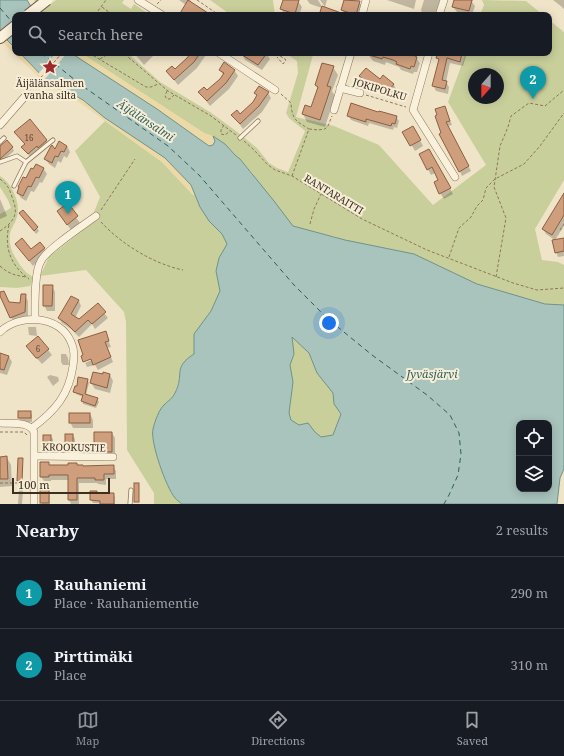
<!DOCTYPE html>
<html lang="en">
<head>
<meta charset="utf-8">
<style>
  :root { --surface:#171b24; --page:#242831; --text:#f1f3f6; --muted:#9ea1a6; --line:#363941; --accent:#8c9099 }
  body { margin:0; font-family:"Noto Serif",serif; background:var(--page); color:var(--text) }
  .controls { position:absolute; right:12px; bottom:12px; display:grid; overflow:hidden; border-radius:8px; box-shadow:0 2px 10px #0003 }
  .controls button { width:36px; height:36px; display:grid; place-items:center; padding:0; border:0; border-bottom:1px solid var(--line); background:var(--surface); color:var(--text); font:20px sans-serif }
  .compass { position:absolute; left:468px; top:68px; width:36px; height:36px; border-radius:50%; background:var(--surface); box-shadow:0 2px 10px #0003; rotate:201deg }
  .scale { position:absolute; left:12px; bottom:10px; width:98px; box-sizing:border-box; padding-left:4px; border:2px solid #3d2e20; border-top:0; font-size:11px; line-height:14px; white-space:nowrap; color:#3d2e20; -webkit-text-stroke:3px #f7eed8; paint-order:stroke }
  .you { position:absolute; left:329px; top:323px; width:14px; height:14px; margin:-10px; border:3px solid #fff; border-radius:50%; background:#1a73e8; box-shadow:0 0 0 6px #1a73e833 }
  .badge { display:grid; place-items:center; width:26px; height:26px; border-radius:50%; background:var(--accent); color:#fff; font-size:13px; font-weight:700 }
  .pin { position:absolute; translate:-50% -33px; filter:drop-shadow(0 1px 2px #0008) }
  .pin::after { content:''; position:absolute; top:21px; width:14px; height:12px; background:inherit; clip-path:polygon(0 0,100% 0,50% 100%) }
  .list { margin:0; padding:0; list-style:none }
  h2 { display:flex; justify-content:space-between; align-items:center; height:52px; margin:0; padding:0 16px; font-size:17px }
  h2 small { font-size:13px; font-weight:400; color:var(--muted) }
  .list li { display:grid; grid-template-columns:26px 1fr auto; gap:12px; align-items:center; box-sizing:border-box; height:72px; padding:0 16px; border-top:1px solid var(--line) }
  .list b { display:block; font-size:15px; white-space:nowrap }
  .list p { margin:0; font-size:13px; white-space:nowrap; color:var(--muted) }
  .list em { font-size:13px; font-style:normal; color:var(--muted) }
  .icon { flex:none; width:22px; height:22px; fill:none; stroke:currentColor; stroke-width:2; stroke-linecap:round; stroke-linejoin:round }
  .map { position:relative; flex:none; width:564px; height:504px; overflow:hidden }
  .search { position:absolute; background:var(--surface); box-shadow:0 2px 10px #0003; left:12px; right:12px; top:12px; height:44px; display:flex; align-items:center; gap:10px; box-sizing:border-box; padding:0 14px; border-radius:8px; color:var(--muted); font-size:15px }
  .sheet { height:196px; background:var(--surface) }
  nav { display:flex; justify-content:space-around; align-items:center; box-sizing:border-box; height:56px; border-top:1px solid var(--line); background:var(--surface); font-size:11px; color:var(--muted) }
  nav a { display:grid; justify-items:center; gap:2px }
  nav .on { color:var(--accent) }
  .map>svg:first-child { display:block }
  .green { fill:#c9cf9b; fill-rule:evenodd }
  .sand { fill:#ecd9a5 }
  .water { fill:#a9c4bc; stroke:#6f938a; fill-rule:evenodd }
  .pier { fill:#f0e4c8 }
  .shadow { fill:#0003; fill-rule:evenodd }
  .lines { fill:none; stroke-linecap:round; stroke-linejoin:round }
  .ferry { stroke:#2f5d5a; stroke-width:1; stroke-dasharray:5 4; stroke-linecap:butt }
  .building { fill:#cf9f7d; stroke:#8d5f41 }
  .service-casing { stroke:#8d765c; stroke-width:5 }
  .minor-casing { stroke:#8d765c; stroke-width:8 }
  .secondary-casing { stroke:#6f573f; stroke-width:12 }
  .path { stroke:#8d765c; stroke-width:1; stroke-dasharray:3 2; stroke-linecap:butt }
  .service { stroke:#faf1dc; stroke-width:3.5 }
  .minor { stroke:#faf1dc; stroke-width:7 }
  .secondary { stroke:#faf1dc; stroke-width:10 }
  .secondary-bridge-casing { stroke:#6f573f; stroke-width:12; stroke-linecap:butt }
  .secondary-bridge { stroke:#faf1dc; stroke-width:10 }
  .labels { text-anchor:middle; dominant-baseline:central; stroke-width:4; stroke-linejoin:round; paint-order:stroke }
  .number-label { font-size:8px; fill:#624a37 }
  .poi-label { font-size:10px; fill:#3d2e20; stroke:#f7eed8 }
  .street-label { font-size:10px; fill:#3d2e20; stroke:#f7eed8 }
  .water-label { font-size:11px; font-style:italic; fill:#2f5d5a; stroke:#f7eed8 }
</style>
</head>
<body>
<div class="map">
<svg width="564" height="504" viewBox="0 0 564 504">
  <rect width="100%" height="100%" fill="#f0e4c8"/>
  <g class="green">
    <polygon points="34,0 42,0 45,8 56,0 124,0 122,3 131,9 134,4 150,15 43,15"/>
    <polygon points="210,0 273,0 275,15 231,15"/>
    <polygon points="482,0 526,1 543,15 480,15 484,5"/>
    <path d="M549 20 564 32V180L535 229 542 260 558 262 564 265V327L336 237 323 234 328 258 245 183 253 174C239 158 224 141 204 133L81 53H129L131 56 160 82 210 112 236 131 257 148 269 163 277 168 288 172 305 131 289 118 286 113 298 73 297 61 285 53H308L313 55 296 117 334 126 379 145 433 205 486 165 448 102 466 53H549ZM474 74H498V98H474Z"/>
    <polygon points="105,121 162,162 193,195 194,194 197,200 312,334 354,452 221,504 154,504 154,493 127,450 126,322 124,312 86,270 40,276 49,257 93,222 98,220 100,215 94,212 100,197 75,151"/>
    <path d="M0 176C12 183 21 203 17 217 14 227 8 230 10 243 11 253 20 266 27 273 30 275 32 276 34 279L30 286 17 288 0 287V214L11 208 8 200 0 187Z"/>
  </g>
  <g class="sand">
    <polygon points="0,33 15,48 15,53 20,53 45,79 83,100 165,158 191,185 194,194 193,195 162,162 76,100 42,80 0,40"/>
    <polygon points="71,53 81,53 204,133 213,136 215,141 213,146 209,146 157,109"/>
  </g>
  <g class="water">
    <polygon points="0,0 27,0 36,15 15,15 15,48 0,33"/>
    <path d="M20 53H71L157 109 209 146 213 145 215 141 213 136 225 144 235 155 240 159 274 201 293 226 345 240 414 254 477 284 545 304 564 305V469L560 478 557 504H182C179 502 177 500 175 498 166 487 150 442 153 429 155 421 159 409 165 404 169 400 172 399 175 393 185 374 172 368 194 354V334L211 311 220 291 216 271 219 258 227 244 222 234 209 221 200 207 191 185 165 158 105 118 83 100 45 79ZM292 337 309 353 317 373 333 393 334 404 341 414 333 435 321 437 315 432 308 423 299 425 291 420 289 413 293 382 290 365 294 354ZM519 423H549V489H519Z"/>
  </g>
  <polygon class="pier" points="56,53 67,53 44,80 38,74"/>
  <g class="shadow">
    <polygon points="179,0 190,0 192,4 207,15 182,15 186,5"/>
    <polygon points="284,0 298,1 302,7 299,15 285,15 281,9"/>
    <polygon points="307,0 318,0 323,8 338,15 320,15 322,8 310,4"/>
    <polygon points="320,0 327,0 325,7"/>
    <polygon points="345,0 352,0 359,2 363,8 360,15 345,15 342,10"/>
    <polygon points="387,0 416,0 414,9"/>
    <polygon points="424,0 440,0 436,14 428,12 423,15 421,10"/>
    <polygon points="455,0 473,0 472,2 475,6 472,15 466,15 457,12 453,7"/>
    <polygon points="553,0 564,0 564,9 562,7"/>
    <polygon points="134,53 156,53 144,65"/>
    <polygon points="190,53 205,53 206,55 197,68 178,85 167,71 175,71 191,54"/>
    <polygon points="243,53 266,53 270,59 262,70 245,60 242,54"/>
    <polygon points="367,53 415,53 415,57 420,63 417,72 414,72 413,74 401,70 399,67 386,62 385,65 373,61"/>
    <polygon points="439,53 467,53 463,66 450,63 446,82 449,87 448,94 436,91 433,85 440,62 438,58"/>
    <polygon points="333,67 338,75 332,91 335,96 325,127 307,122 303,114 312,108 318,89 316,85"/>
    <polygon points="220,70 234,70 238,76 229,89 210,106 199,92 207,92 221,80 223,75"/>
    <polygon points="360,76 380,80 383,77 394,85 397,91 391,98 380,89 377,92 364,82"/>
    <polygon points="255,93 268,93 271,98 262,112 243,129 233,115 240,115 254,103 258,97"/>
    <polygon points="445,107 452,125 448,126 471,171 462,176 442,133"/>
    <polygon points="379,113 396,117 399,121 397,128 394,127 393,130 369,123 368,126 351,120 348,115"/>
    <polygon points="30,120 49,144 30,157 23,147 25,145 16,133"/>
    <polygon points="413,127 423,146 415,151 404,132"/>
    <polygon points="67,146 70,152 67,158 64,156 61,163 58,161 55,168 49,164 45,159 55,151"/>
    <polygon points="12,147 14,151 0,163 0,148"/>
    <polygon points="429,150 453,194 444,199 440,193 439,181 435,173 431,175 420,155"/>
    <polygon points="43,168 47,174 42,183 40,182 34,192 31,191 26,201 21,198 18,193 27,180"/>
    <polygon points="71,188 76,196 73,198 68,190"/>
    <polygon points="564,195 564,226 555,240 546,234 543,229"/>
    <polygon points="0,199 7,216 0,219"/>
    <polygon points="67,205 80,223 71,230 62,217"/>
    <polygon points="23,217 37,228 39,231 36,234"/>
    <polygon points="564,239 564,256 558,257 556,252"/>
    <polygon points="16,244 31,251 44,248 47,254 33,266"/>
    <polygon points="52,286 55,292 55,311 47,311 44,305"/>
    <polygon points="25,295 28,301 28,318 15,323 11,317 9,303 21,304"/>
    <polygon points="71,297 79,301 81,306 75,318 79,320 98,305 108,318 95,329 92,324 79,337 71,329 62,323 59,318"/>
    <polygon points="28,327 36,327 37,336 29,335"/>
    <path d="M105 333 111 347 107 348 113 362 98 370 95 365 87 367 82 356ZM96 356V358L85 363V360Z"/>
    <polygon points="38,337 52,355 42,364 31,352"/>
    <polygon points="0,354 9,357 12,362 7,375 0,373"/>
    <polygon points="61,354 66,354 68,358 69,365 63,365 61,362"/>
    <polygon points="50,375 58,377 59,381 53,386 47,377"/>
    <polygon points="110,375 113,381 110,393 95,389 91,383"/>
    <polygon points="87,380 89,383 86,395 97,399 99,402 96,408 83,404 82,401 83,397 76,394 75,392"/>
    <polygon points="19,412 30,412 32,415 32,422 21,422 19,418"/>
    <polygon points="90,414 93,420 93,428 73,428 70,422"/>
    <polygon points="112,433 115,438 115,456 87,456 84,451"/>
    <polygon points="73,435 75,439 75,448 69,448 66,444"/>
    <polygon points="50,436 53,439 53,449 46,449 44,445"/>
    <polygon points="0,458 7,458 11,465 12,486 0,487"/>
    <polygon points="22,459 22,483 19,483 18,481"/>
    <polygon points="48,463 49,466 77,466 83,467 113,466 116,471 116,479 106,479 106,485 98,484 97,483 79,483 79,504 71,504 69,500 69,480 51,480 51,481 44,481 41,477"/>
    <polygon points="19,489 22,489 23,491 22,504 18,504"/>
    <polygon points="48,489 50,492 50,504 42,504 41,503"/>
    <polygon points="91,492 98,494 113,494 115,497 115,504 93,503 91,500"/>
  </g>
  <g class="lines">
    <g class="ferry">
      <polyline points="0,8 12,22"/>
      <polyline points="41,53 84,87 168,146 199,175 294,285 328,319 372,355 427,395 450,415 459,433 461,454 458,475 449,495 444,504"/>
    </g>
  </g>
  <g class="building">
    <polygon points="188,0 211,15 179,15"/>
    <polygon points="283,0 299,0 295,14 280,9"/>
    <polygon points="344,0 360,1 356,15 341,10"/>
    <polygon points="454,0 472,0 469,11 452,7"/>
    <polygon points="322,6 344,14 344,15 319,15"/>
    <polygon points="191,53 200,53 194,62 174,80 166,71 172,66 175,69 187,58"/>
    <polygon points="239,53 267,53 258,65"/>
    <polygon points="366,53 414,53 413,55 417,57 414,67 411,66 410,69 396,64 397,62 393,60 383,57 382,59 366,54"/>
    <polygon points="435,53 462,53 460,62 447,58 442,80 447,81 445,89 432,86 439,59 436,58 437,55 435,54"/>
    <polygon points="224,62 235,70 226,83 207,101 198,92 204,87 207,90 220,79 224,73 219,70"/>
    <polygon points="322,63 334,66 327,86 331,87 320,120 302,114 305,105 311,107 318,87 315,85"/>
    <polygon points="366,68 380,79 383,75 394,84 387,93 376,84 373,87 359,76"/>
    <polygon points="259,86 269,92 259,106 240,124 231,115 237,110 240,114 253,102 257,95 254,93"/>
    <polygon points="351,103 378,112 379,111 397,116 395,124 392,123 391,126 366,119 366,122 347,116"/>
    <polygon points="445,106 450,121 446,122 469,166 459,172 439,134 441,133 435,116 437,115 435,109"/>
    <polygon points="30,119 47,140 38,148 37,146 28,154 21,147 25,144 14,132"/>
    <polygon points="413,126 421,140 410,146 402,132"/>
    <polygon points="7,140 13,147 0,159 0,146"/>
    <polygon points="59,141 67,146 64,152 61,151 58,157 55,156 52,163 44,159 51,146 52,145 55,149"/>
    <polygon points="429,149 451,188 439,194 434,182 438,180 432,167 427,170 419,154"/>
    <polygon points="36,164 44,168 39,178 36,177 31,187 28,186 23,196 17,193 19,187 18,187 23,177 26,178 31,168 33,169"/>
    <polygon points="564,193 564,215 552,235 542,229"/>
    <polygon points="68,203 78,216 67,225 57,211"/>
    <polygon points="23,210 38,227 34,231 19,213"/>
    <polygon points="22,238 31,249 40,242 45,248 29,261 15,244"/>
    <polygon points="564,238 564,251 555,253 552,240"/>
    <polygon points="43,285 53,285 52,306 43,306"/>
    <polygon points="4,291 9,302 20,303 21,294 26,294 25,312 10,318 0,296 0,292"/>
    <polygon points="71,296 79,300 71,314 79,319 98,303 106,312 92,324 88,320 75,332 67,324 58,318"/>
    <polygon points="106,331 109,341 105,342 111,357 93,365 91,359 83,362 81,356 83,355 78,340"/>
    <polygon points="38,336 49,349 38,358 36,358 26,346"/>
    <polygon points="0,353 9,356 4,370 0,369"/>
    <polygon points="93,372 103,374 103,372 110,374 107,388 90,383"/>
    <polygon points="78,377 88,379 85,394 98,398 95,406 81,401 83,395 73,392 75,386 77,386"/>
    <rect x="18" y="411" width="13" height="7"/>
    <rect x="69" y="413" width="21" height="10"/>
    <polygon points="94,432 112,432 112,452 83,451 83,444 94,444"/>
    <rect x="65" y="434" width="8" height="11"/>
    <rect x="43" y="435" width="8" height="10"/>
    <polygon points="7,456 8,479 0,479 0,457"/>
    <polygon points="18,458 23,458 22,482 17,481"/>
    <polygon points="40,462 49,462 49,465 68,465 68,463 77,463 77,465 83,465 83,466 114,465 114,474 104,474 104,480 95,480 95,478 77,478 77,500 68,500 68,475 49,475 49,477 40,477"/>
    <rect x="134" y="483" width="5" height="19"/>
    <rect x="40" y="488" width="9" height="15"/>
    <polygon points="90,491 97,491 97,493 114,493 114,504 100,504 100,501 90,500"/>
  </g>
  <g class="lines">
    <defs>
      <g id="service">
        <polyline points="240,138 258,121"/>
        <polyline points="0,142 4,138"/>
        <polyline points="0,162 17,156 26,162"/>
        <polyline points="14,186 26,162 53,140"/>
        <polyline points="130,504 131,490"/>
      </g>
      <g id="minor">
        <polyline points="138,0 162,15"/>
        <polyline points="362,15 366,0"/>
        <polyline points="439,15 444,0"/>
        <polyline points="219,53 275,90"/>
        <polyline points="429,53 413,110 455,177"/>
        <polyline points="340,88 360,93"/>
        <polyline points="334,110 351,53"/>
        <polyline points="0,125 27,94"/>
        <path d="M35 319C35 305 34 272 41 261 47 249 84 225 96 216"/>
        <path d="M0 332C19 313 60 315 71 342 75 350 74 358 73 366 69 395 55 411 32 428"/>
        <path d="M0 423C11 424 29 421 34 432V504"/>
        <polyline points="35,456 113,457"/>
      </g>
      <polyline id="secondary" points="0,38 15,26"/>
    </defs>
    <use href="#service" class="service-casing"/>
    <use href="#minor" class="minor-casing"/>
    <use href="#secondary" class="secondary-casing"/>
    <g class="path">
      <polyline points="197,0 219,15"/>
      <polyline points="157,4 161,0"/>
      <polyline points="102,7 113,15"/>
      <polyline points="95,15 106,0"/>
      <polyline points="89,53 146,87 151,87 158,84"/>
      <polyline points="126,53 128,57 168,91 211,116 236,135"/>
      <polyline points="276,53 286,60 283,64 277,57"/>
      <polyline points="100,59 110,53"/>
      <polyline points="31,89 62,53"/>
      <polyline points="167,91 165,96 167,99 170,99 174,95"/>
      <path d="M281 94 291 103C292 120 296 121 309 129"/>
      <polyline points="366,95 406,107"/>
      <polyline points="224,125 221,130 221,134 225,135 230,131"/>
      <polyline points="244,141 254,150 268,165 275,170 292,176 362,219 427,250 513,283 537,290 564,288"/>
      <polyline points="292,176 309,129 318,130 325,129 328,126 332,116"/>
      <path d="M0 179C8 185 9 188 12 197 19 214 15 221 0 231"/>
      <polyline points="101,210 135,159"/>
      <path d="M101 222C121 244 154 264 183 270"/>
      <polyline points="310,224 314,209 321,194"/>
      <path d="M9 225C4 247 10 265 29 279"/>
      <polyline points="560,230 564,224"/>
      <polyline points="449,257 459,228 471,217 477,206 483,200 486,188 495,179 524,164 540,146 564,113"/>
      <path d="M0 266C9 274 14 275 26 277"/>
      <polyline points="496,277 506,218 494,187 500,146 508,127 511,116 529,103 545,106 564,90"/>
      <polyline points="0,432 23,432 25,433 27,435"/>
      <polyline points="0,483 27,483"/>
    </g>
    <use href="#service" class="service"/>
    <use href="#minor" class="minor"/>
    <use href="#secondary" class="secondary"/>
    <defs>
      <polyline id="secondary-bridge" points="28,15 47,0"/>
    </defs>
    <use href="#secondary-bridge" class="secondary-bridge-casing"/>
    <use href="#secondary-bridge" class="secondary-bridge"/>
  </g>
  <defs>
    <symbol id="sight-bare" viewBox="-9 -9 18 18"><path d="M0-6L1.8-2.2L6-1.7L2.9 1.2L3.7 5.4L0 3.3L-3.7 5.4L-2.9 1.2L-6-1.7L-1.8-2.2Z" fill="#9e2a2b" stroke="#f7eed8" stroke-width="2.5" paint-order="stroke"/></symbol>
  </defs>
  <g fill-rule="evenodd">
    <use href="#sight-bare" x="39" y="56" width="22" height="22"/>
  </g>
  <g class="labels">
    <g class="number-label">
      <text x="29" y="137">16</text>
      <text x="38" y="348">6</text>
    </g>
    <g class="poi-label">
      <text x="50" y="83">Äijälänsalmen<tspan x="50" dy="12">vanha silta</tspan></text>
    </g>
    <g class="street-label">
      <text transform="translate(380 89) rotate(17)">JOKIPOLKU</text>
      <text transform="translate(334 194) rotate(31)">RANTARAITTI</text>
      <text transform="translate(74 447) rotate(1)">KROOKUSTIE</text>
    </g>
    <g class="water-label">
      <text transform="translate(146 120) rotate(33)">Äijälänsalmi</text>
      <text x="432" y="373">Jyväsjärvi</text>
    </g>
  </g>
</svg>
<div class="controls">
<button><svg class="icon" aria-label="locate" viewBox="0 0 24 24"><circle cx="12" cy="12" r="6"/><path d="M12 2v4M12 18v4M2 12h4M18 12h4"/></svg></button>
<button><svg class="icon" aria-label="layers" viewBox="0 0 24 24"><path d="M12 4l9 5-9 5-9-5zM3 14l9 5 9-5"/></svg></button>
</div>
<svg class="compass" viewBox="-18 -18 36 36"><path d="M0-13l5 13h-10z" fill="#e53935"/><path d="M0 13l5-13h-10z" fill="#9ea1a6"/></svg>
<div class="scale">100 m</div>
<div class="you"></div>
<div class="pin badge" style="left:68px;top:214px;background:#0f9aa8">1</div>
<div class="pin badge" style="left:533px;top:99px;background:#0f9aa8">2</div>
<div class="search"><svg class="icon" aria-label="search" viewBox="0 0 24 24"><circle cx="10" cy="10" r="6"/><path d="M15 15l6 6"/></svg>Search here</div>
</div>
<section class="sheet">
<h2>Nearby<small>2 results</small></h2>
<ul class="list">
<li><span class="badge" style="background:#0f9aa8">1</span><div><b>Rauhaniemi</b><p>Place · Rauhaniementie</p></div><em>290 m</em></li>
<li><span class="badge" style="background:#0f9aa8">2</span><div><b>Pirttimäki</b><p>Place</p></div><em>310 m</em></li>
</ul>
</section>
<nav>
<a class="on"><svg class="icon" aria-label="map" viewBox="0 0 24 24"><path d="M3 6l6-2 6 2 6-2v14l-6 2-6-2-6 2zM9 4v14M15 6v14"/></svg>Map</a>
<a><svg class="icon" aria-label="directions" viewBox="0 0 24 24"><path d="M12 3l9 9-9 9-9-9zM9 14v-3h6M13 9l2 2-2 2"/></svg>Directions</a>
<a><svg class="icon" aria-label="saved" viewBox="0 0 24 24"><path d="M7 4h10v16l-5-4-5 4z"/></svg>Saved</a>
</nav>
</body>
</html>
